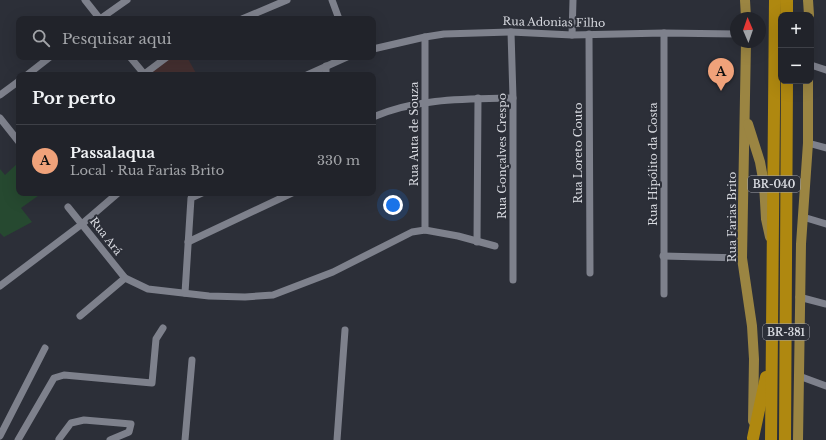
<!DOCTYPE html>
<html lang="pt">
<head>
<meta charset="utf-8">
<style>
  :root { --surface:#21232a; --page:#292b32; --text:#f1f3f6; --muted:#a2a4a8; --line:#3e4047; --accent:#f0a27a }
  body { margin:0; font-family:"Libre Baskerville",serif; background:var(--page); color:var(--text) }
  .controls { position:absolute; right:12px; top:12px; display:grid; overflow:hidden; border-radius:8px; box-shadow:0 4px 16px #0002 }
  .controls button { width:36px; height:36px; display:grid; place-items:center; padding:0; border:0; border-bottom:1px solid var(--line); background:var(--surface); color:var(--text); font:20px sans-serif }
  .compass { position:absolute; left:730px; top:12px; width:36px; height:36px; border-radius:50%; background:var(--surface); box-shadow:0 4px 16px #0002; rotate:358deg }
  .you { position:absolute; left:393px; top:205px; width:14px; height:14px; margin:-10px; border:3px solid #fff; border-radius:50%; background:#1a73e8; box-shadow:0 0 0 6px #1a73e833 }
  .badge { display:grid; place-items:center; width:26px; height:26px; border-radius:50%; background:var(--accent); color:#111; font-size:13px; font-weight:700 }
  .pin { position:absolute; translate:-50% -33px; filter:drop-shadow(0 1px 2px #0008) }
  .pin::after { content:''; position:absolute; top:21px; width:14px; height:12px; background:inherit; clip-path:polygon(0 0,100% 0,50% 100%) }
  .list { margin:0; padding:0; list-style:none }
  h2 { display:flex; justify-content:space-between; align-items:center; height:52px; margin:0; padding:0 16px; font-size:17px }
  h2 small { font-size:13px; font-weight:400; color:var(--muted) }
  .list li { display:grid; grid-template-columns:26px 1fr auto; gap:12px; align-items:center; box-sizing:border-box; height:72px; padding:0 16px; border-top:1px solid var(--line) }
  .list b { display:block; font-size:15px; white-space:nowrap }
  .list p { margin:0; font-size:13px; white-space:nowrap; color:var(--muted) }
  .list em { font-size:13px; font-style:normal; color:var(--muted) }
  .icon { flex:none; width:22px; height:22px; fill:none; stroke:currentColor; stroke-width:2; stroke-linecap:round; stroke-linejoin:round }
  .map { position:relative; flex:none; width:826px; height:440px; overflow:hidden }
  .search { position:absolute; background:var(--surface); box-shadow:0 4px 16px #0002; left:16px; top:16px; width:360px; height:44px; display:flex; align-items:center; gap:10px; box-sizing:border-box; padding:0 14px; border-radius:8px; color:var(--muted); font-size:15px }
  .panel { position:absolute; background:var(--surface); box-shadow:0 4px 16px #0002; left:16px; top:72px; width:360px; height:124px; border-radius:8px }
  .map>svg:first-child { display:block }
  .commercial { fill:#453031 }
  .green { fill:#264930 }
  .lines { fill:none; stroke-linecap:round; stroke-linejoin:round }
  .minor { stroke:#7e818c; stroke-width:7 }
  .primary { stroke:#9b8542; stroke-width:10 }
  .motorway { stroke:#af8810; stroke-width:12 }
  .labels { text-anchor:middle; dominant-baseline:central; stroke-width:4; stroke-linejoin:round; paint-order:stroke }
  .shield { fill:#2c2f38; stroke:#a4a6ad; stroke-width:1 }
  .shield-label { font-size:10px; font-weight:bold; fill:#d7d9df }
  .street-label { font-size:11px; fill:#d7d9df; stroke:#2c2f38 }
</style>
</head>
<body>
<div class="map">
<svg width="826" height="440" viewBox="0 0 826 440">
  <rect width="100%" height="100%" fill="#2c2f38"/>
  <polygon class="commercial" points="169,57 187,57 197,75 146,75"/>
  <polygon class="green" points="19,162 19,193 42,193 21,208 32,222 4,237 0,233 0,169 5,175"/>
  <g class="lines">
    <g class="minor">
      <polyline points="85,0 100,19"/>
      <polyline points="332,0 339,19"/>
      <polyline points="100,19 127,0"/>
      <polyline points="242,19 287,0"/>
      <polyline points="511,32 513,98 513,280"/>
      <polyline points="664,33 664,294"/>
      <polyline points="589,34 590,273"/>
      <polyline points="572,35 573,0"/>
      <polyline points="425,37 425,230"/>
      <polyline points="373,49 425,37 444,34 511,32 572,35 664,33 736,34"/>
      <polyline points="130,57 145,75"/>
      <polyline points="811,65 826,70"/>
      <polyline points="27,75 50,57"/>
      <polyline points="143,75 167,57"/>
      <polyline points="307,75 347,57"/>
      <polyline points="326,75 326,66"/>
      <polyline points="0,95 19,81"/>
      <path d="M373 117C416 98 467 99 513 98"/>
      <polyline points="0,118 19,142"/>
      <polyline points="808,143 826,148"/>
      <polyline points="68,207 125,278 148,289 209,296 245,297 273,295 333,272 412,232 425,230 458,236 495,246"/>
      <polyline points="803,217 826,224"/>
      <polyline points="188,242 292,193"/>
      <polyline points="477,242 478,98"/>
      <polyline points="663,256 742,258"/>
      <polyline points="0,286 82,224 118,193"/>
      <polyline points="185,293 191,198 202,193"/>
      <polyline points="799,297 826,304"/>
      <polyline points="80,316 125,278"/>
      <polyline points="799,376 826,386"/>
      <polyline points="0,436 45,348"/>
      <polyline points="59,439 71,423 84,420 131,424 129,432 110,440"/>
      <polyline points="18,440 54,378 64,375 152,383 156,339 163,328"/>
      <polyline points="185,440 192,360"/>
      <polyline points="337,440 345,330"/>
    </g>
    <g class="primary">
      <polyline points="745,0 746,18"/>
      <polyline points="808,0 809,15"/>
      <polyline points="746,42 742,258 752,326 754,359 753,421"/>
      <polyline points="748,124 760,162 764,184 766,219 770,237"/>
      <polyline points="798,440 801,244 808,143 808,81"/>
    </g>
    <g class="motorway">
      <polyline points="787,15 787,0"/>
      <polyline points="753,438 766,377"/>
      <polyline points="771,440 775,0"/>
      <polyline points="785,440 787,81"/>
    </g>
  </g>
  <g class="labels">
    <g class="shield">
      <rect x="748" y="176" width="52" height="16" rx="3"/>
      <rect x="763" y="324" width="46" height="16" rx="3"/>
    </g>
    <g class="shield-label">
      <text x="774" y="184">BR-040</text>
      <text x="786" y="332">BR-381</text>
    </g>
    <g class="street-label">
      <text transform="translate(554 22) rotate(1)">Rua Adonias Filho</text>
      <text transform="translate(414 134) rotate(-90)">Rua Auta de Souza</text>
      <text transform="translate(578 153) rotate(-90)">Rua Loreto Couto</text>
      <text transform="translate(502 156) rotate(-90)">Rua Gonçalves Crespo</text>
      <text transform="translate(653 164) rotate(-90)">Rua Hipólito da Costa</text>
      <text transform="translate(732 217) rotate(-90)">Rua Farias Brito</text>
      <text transform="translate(106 236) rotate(52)">Rua Ará</text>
    </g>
  </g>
</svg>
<div class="controls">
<button>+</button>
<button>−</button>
</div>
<svg class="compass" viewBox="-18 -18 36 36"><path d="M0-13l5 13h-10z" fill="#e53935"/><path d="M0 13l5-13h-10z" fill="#a2a4a8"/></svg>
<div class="you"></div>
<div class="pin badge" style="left:721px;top:91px">A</div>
<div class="search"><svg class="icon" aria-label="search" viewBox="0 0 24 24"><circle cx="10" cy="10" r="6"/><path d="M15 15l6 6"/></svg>Pesquisar aqui</div>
<section class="panel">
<h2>Por perto<small></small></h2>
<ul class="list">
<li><span class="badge">A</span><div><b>Passalaqua</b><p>Local · Rua Farias Brito</p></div><em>330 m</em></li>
</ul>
</section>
</div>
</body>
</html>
